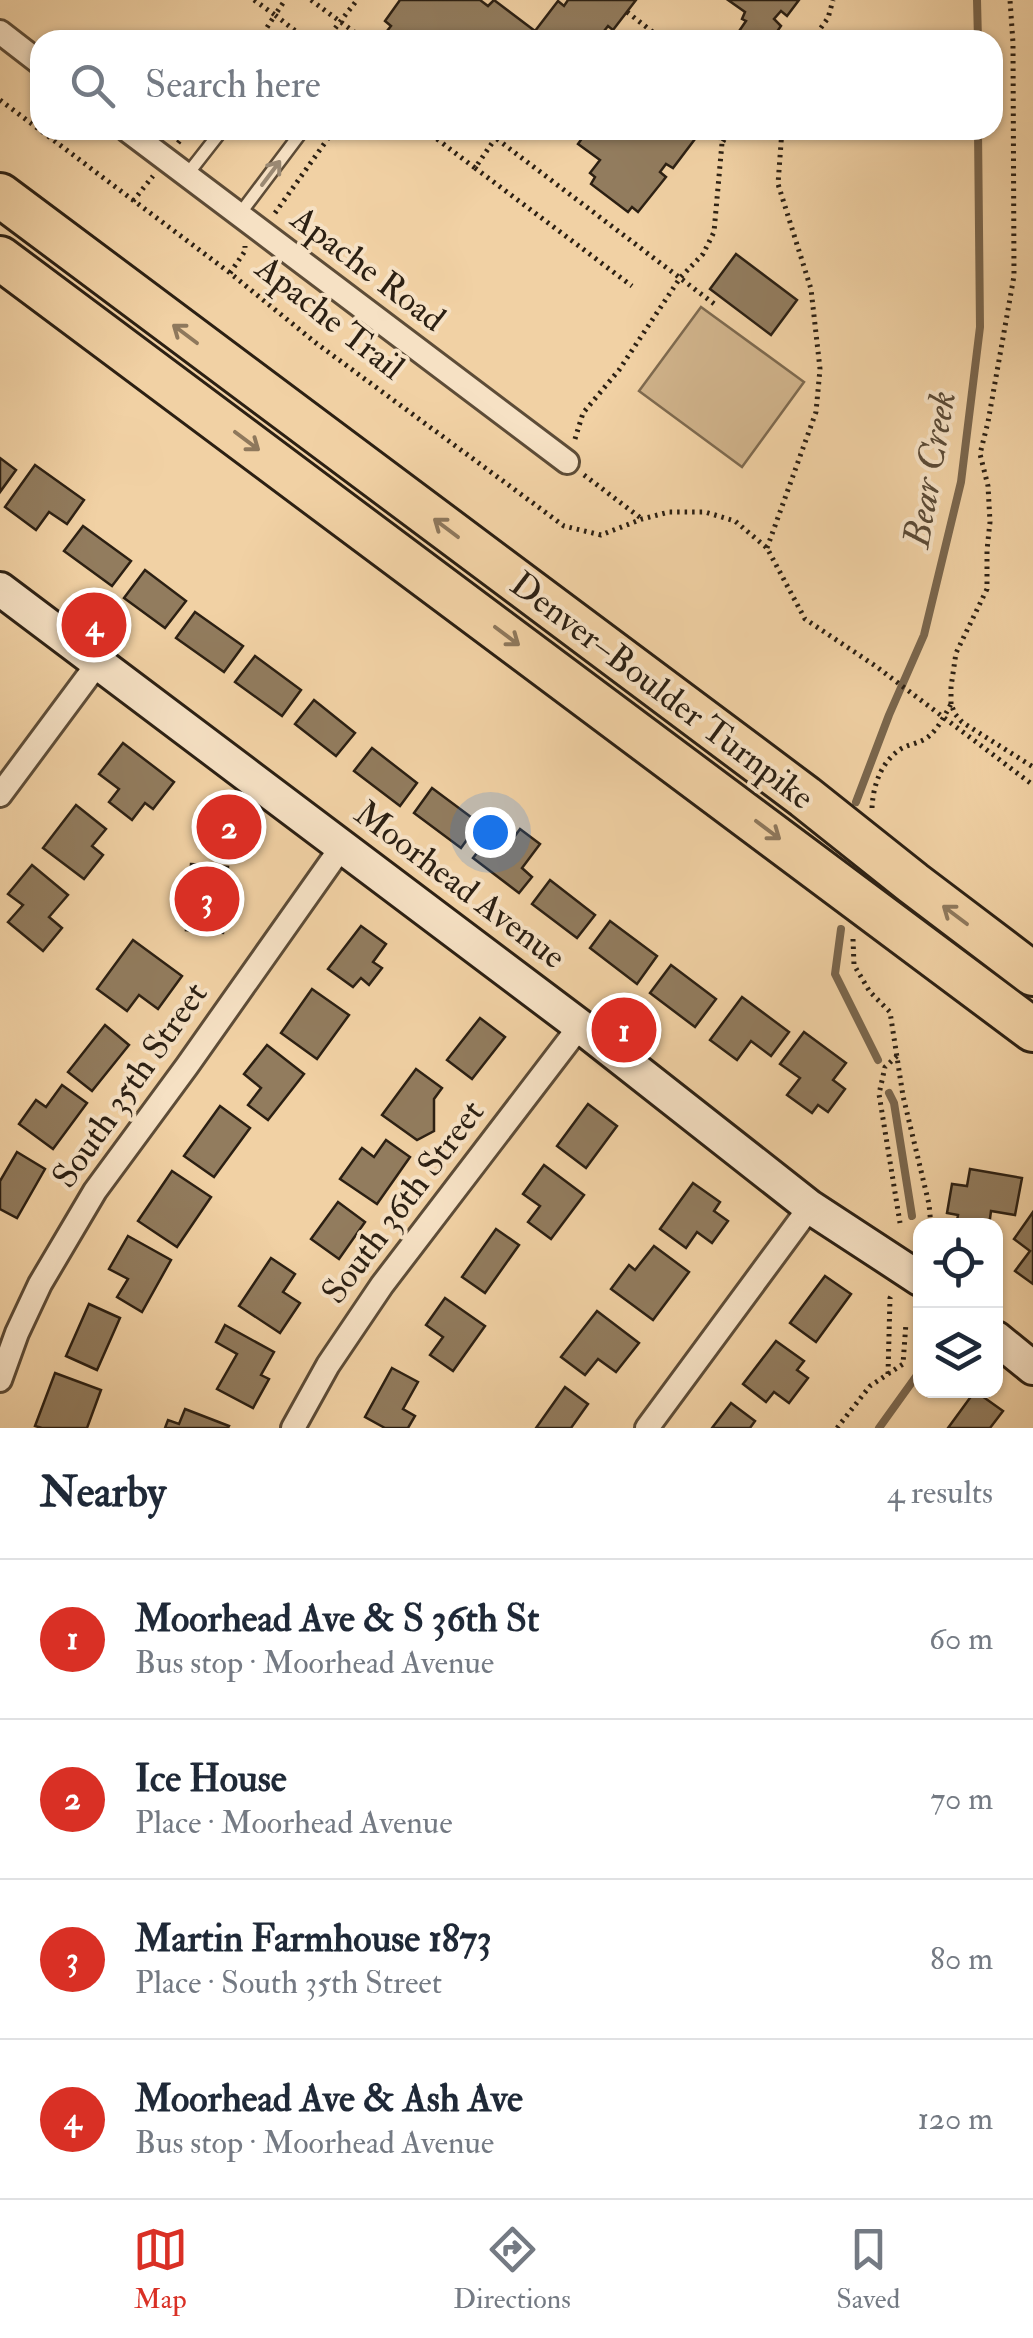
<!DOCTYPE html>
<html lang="en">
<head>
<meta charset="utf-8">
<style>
  :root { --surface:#fff; --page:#f2f2f3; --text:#1f2937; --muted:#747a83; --line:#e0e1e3; --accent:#d93025 }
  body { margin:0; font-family:"IM FELL Double Pica",serif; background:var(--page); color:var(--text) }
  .controls { position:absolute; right:30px; bottom:30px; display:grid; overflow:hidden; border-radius:20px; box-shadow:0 2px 8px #0004 }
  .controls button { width:90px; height:90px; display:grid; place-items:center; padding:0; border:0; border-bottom:2px solid var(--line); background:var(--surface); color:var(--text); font:50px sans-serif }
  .you { position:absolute; left:490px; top:832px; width:35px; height:35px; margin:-25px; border:8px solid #fff; border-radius:50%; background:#1a73e8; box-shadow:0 0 0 15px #1a73e833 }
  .badge { display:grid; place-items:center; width:65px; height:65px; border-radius:50%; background:var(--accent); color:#fff; font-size:32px; font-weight:700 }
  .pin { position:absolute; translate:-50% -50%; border:5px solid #fff; box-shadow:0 2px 10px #0006 }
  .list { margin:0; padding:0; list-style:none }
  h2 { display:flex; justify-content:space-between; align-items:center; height:130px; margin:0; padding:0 40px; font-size:42px }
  h2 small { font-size:32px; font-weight:400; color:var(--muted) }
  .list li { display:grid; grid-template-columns:65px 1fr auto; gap:30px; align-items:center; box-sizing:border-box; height:160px; padding:0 40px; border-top:2px solid var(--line) }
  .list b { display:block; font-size:38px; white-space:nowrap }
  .list p { margin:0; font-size:32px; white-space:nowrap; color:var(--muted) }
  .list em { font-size:32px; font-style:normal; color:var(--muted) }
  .icon { flex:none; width:55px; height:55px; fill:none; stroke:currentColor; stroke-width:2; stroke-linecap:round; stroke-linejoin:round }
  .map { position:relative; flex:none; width:1033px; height:1428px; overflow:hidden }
  .search { position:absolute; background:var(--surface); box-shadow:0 2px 8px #0004; left:30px; right:30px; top:30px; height:110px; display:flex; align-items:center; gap:25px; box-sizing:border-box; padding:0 35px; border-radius:30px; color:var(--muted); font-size:38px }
  .sheet { height:770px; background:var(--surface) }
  nav { display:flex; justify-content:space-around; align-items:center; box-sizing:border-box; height:140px; border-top:2px solid var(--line); background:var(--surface); font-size:28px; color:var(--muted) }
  nav a { display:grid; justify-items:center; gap:5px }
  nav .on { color:var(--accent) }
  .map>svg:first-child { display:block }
  .green { fill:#d0b38b; stroke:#7e6a4f; stroke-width:2.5 }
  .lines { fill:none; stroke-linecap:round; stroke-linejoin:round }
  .stream { stroke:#7a664d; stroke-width:8 }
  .building { fill:#927c5e; stroke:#2c2013; stroke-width:2.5 }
  .lane-casing { stroke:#5d4c37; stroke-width:16 }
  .street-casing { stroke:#5d4c37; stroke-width:28 }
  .secondary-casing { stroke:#2c2013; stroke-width:38 }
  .highway-casing { stroke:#2c2013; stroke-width:48 }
  .path { stroke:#2c2013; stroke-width:5; stroke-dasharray:2.5 5; stroke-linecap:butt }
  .lane { stroke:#f6e1c4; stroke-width:11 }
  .street { stroke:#f6e1c4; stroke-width:22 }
  .secondary { stroke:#f6e1c4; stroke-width:32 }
  .highway { stroke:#f1d1a4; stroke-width:42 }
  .oneway { stroke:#9b8a74 }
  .oneway2 { stroke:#8e785c }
  .labels { text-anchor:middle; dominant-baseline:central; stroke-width:8; stroke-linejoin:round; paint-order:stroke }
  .street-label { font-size:35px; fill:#2c2013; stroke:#f6e1c4 }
  .water-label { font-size:38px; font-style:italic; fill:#5a4935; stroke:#f6e1c4 }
</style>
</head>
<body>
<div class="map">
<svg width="1033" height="1428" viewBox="0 0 1033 1428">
  <rect width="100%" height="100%" fill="#f1d1a4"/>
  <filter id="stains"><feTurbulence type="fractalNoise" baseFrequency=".002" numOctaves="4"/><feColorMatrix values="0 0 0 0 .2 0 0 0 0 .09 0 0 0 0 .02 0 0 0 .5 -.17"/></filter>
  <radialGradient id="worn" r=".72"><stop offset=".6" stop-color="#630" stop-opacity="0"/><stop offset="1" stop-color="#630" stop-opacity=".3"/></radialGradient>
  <polygon class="green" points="701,307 804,382 742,467 639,391"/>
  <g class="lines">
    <g class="stream">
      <polyline points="977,0 978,40"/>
      <polyline points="856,802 889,715 924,635 961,482 980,327 978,130"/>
      <polyline points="841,929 835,974 878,1060"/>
      <polyline points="889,1093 894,1103 912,1216"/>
      <polyline points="879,1428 920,1371"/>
    </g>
  </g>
  <g class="building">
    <polygon points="400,0 480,0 488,6 494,0 535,31 558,1 564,6 568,0 636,0 613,30 608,26 601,35 608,40 400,40 387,31 391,26 385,21"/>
    <polygon points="728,0 799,0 787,16 781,11 774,19 781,26 771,40 733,40 746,21 742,19 745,12"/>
    <polygon points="574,130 691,130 698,135 673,168 666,164 660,172 666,177 638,212 632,207 628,212 591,184 595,177 590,173 600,160 578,144 583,137"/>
    <polygon points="736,254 797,300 771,335 710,289"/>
    <polygon points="0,458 16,470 0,492"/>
    <polygon points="35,465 84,500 67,524 49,512 36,530 5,507"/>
    <polygon points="83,526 131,561 112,586 64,551"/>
    <polygon points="145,570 186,601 165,628 124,598"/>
    <polygon points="195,612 243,646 224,672 176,638"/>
    <polygon points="255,656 301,690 282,716 235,682"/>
    <polygon points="314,700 355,733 336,756 295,724"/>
    <polygon points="123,743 174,782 153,809 145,803 132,820 109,802 119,789 99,774"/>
    <polygon points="372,748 417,783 400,806 354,771"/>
    <polygon points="432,788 479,823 461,848 414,813"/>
    <polygon points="76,805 106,829 92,846 103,855 84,879 43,848"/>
    <polygon points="217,814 242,816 240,840 216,839"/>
    <polygon points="520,829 540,844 522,868 532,877 519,893 473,858 493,832 509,844"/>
    <polygon points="191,864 228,867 223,933 186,930"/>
    <polygon points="32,865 68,895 49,917 62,928 43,951 8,922 23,905 8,894"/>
    <polygon points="550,880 595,915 577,938 532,904"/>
    <polygon points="610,921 657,956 637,984 590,948"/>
    <polygon points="361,926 386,944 373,962 382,968 369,985 361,978 353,987 328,969"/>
    <polygon points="133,940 182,976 158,1009 139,995 127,1011 97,989"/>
    <polygon points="671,965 716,999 695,1027 650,993"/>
    <polygon points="312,989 349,1015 317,1059 281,1033"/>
    <polygon points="742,997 789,1032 771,1056 751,1041 737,1060 710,1040"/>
    <polygon points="480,1018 505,1037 472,1079 447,1060"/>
    <polygon points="105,1025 129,1045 92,1091 68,1072"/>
    <polygon points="804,1032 846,1063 833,1080 845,1089 828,1112 818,1105 812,1113 787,1095 800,1078 780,1064"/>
    <polygon points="267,1045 304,1074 268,1120 248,1105 261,1088 244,1074"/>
    <polygon points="416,1069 442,1088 434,1099 434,1131 417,1140 382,1115"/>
    <polygon points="62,1085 87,1103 53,1149 19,1124 36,1100 46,1107"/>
    <polygon points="588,1104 617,1126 586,1168 557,1146"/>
    <polygon points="220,1106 250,1128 214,1177 184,1156"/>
    <polygon points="386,1140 410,1157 377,1204 340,1179 362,1148 374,1157"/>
    <polygon points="17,1152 45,1169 17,1218 0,1209 0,1181"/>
    <polygon points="544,1165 584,1195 551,1239 528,1222 540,1206 523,1194"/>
    <polygon points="970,1169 1022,1178 1015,1215 991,1211 989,1226 956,1226 958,1215 947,1213 952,1184 967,1186"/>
    <polygon points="172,1171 211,1197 177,1247 138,1221"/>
    <polygon points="693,1183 720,1202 714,1211 728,1221 712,1243 697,1232 686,1248 660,1229"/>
    <polygon points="338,1202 365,1222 339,1259 311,1239"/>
    <polygon points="1033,1212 1033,1284 1015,1271 1030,1251 1014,1239"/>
    <polygon points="496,1229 519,1245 485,1293 462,1277"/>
    <polygon points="128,1236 171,1260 142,1312 117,1297 128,1279 109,1269"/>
    <polygon points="654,1246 689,1272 653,1320 611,1289 629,1265 635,1270"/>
    <polygon points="271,1258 295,1274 283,1292 300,1303 280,1333 239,1306"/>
    <polygon points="825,1276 851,1294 816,1342 790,1323"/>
    <polygon points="445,1298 485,1326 453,1371 430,1355 443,1337 426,1325"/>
    <polygon points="89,1304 120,1318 97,1370 66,1356"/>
    <polygon points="597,1311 639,1343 616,1372 598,1359 585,1375 561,1357"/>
    <polygon points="225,1325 274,1352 261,1375 269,1379 253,1408 217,1389 237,1354 216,1342"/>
    <polygon points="776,1341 804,1361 797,1370 808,1378 789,1403 774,1392 766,1402 743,1384"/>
    <polygon points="392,1368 418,1382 403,1409 415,1416 408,1428 385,1428 365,1417"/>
    <polygon points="55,1373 101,1390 87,1428 42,1428 35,1426"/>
    <polygon points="565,1387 588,1404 571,1428 536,1428"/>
    <polygon points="975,1391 1003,1411 990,1428 948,1428"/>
    <polygon points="731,1403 755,1421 750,1428 712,1428"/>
    <polygon points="185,1409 229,1426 228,1428 165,1428 168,1420 179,1424"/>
  </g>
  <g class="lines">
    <defs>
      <g id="lane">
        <polyline points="186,176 222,130"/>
        <polyline points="239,215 303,130"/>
      </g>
      <g id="street">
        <polyline points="0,32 40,63"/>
        <polyline points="127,130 567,462"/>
        <polyline points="0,795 98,663"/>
        <polyline points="0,1380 17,1333 40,1284 95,1191 187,1066 343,845"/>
        <polyline points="293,1428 328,1365 382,1285 580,1026"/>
        <polyline points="647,1428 810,1207"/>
      </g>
      <g id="secondary">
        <polyline points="0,589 580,1026 810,1207 920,1279"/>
        <polyline points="996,1338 1033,1368"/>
      </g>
      <g id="highway">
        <polyline points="0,195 805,797 913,883 1033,974"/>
        <polyline points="0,258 1033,1030"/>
      </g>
    </defs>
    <use href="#lane" class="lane-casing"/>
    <use href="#street" class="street-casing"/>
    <use href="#secondary" class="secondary-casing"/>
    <use href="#highway" class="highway-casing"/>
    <g class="path">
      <polyline points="254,0 275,15 285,0"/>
      <polyline points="311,0 365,40"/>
      <polyline points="627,12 663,40"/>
      <polyline points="259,40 275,15 307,40"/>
      <polyline points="326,40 357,0"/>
      <polyline points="812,40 828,18 833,0"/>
      <polyline points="0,100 230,273 316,343 564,526 601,535 642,519 669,512 705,512 735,521 767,548 805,619 877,667 1033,785"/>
      <polyline points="425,130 475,168 501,130"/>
      <polyline points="485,130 717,306"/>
      <polyline points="719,130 722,143 730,130"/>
      <polyline points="178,143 188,130"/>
      <polyline points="475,168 632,286"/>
      <polyline points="133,201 153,176"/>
      <polyline points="275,213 334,130"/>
      <polyline points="230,273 245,251 245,246"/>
      <polyline points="575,439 583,413 619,370 680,278 703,254 714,232 722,143"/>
      <polyline points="584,475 642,519"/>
      <polyline points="767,548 816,412 820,369 811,289 778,184 782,130"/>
      <polyline points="951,704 951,687 956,653 987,589 987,550 990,522 988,486 980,454 988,422 1014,276 1013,43 1010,0"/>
      <path d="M872 808C873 787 880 764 898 751 906 744 919 744 928 737 938 729 945 715 951 704L955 714 962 722 1033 767"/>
      <polyline points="853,939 854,965 870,992 890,1012 903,1096 929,1204 931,1226"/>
      <polyline points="897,1056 885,1067 879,1094 900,1223"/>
      <polyline points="888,1374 890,1298 893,1293"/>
      <polyline points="837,1428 870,1386 903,1364 906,1323"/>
    </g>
    <use href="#lane" class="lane"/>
    <use href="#street" class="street"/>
    <use href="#secondary" class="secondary"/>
    <use href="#highway" class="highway"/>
  </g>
  <defs><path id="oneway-shaft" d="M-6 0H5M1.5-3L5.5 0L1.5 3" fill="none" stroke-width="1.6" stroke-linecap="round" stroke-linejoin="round" transform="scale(2.5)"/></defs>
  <use class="oneway" href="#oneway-shaft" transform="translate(271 173) rotate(-53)"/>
  <g class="oneway2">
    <use href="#oneway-shaft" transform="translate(185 334) rotate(-143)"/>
    <use href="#oneway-shaft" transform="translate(247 441) rotate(37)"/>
    <use href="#oneway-shaft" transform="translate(446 528) rotate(-143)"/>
    <use href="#oneway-shaft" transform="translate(507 636) rotate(37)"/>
    <use href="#oneway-shaft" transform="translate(768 830) rotate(37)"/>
    <use href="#oneway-shaft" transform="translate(955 915) rotate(-143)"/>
  </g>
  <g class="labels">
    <g class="street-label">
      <text transform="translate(368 269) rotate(37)">Apache Road</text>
      <text transform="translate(330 318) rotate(38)">Apache Trail</text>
      <text transform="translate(662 691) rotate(37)">Denver–Boulder Turnpike</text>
      <text transform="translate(460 885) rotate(37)">Moorhead Avenue</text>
      <text transform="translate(130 1085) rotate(-55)">South 35th Street</text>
      <text transform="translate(403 1202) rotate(-53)">South 36th Street</text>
    </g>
    <g class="water-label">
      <text transform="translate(930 469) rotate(-80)">Bear Creek</text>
    </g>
  </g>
  <rect width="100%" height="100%" filter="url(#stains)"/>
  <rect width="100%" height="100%" fill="url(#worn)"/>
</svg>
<div class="controls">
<button><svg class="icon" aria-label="locate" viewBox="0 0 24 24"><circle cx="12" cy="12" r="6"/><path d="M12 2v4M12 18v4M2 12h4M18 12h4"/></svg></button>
<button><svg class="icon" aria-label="layers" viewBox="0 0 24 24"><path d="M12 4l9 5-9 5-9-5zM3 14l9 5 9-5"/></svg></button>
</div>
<div class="you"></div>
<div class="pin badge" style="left:624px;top:1030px">1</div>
<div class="pin badge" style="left:229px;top:827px">2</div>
<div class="pin badge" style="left:207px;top:899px">3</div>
<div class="pin badge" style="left:94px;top:625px">4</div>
<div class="search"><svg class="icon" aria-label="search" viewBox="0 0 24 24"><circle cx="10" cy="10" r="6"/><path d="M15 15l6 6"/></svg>Search here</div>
</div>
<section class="sheet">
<h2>Nearby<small>4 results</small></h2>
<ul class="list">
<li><span class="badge">1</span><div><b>Moorhead Ave &amp; S 36th St</b><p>Bus stop · Moorhead Avenue</p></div><em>60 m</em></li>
<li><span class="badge">2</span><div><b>Ice House</b><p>Place · Moorhead Avenue</p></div><em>70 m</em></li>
<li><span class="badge">3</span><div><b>Martin Farmhouse 1873</b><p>Place · South 35th Street</p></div><em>80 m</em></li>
<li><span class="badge">4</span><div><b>Moorhead Ave &amp; Ash Ave</b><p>Bus stop · Moorhead Avenue</p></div><em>120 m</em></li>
</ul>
</section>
<nav>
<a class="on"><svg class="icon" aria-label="map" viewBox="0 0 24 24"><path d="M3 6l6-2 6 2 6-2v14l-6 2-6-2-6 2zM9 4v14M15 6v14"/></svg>Map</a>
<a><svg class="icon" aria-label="directions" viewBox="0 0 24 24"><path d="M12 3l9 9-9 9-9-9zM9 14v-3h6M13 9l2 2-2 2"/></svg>Directions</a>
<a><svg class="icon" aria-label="saved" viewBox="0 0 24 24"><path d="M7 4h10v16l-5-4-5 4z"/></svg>Saved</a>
</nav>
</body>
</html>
